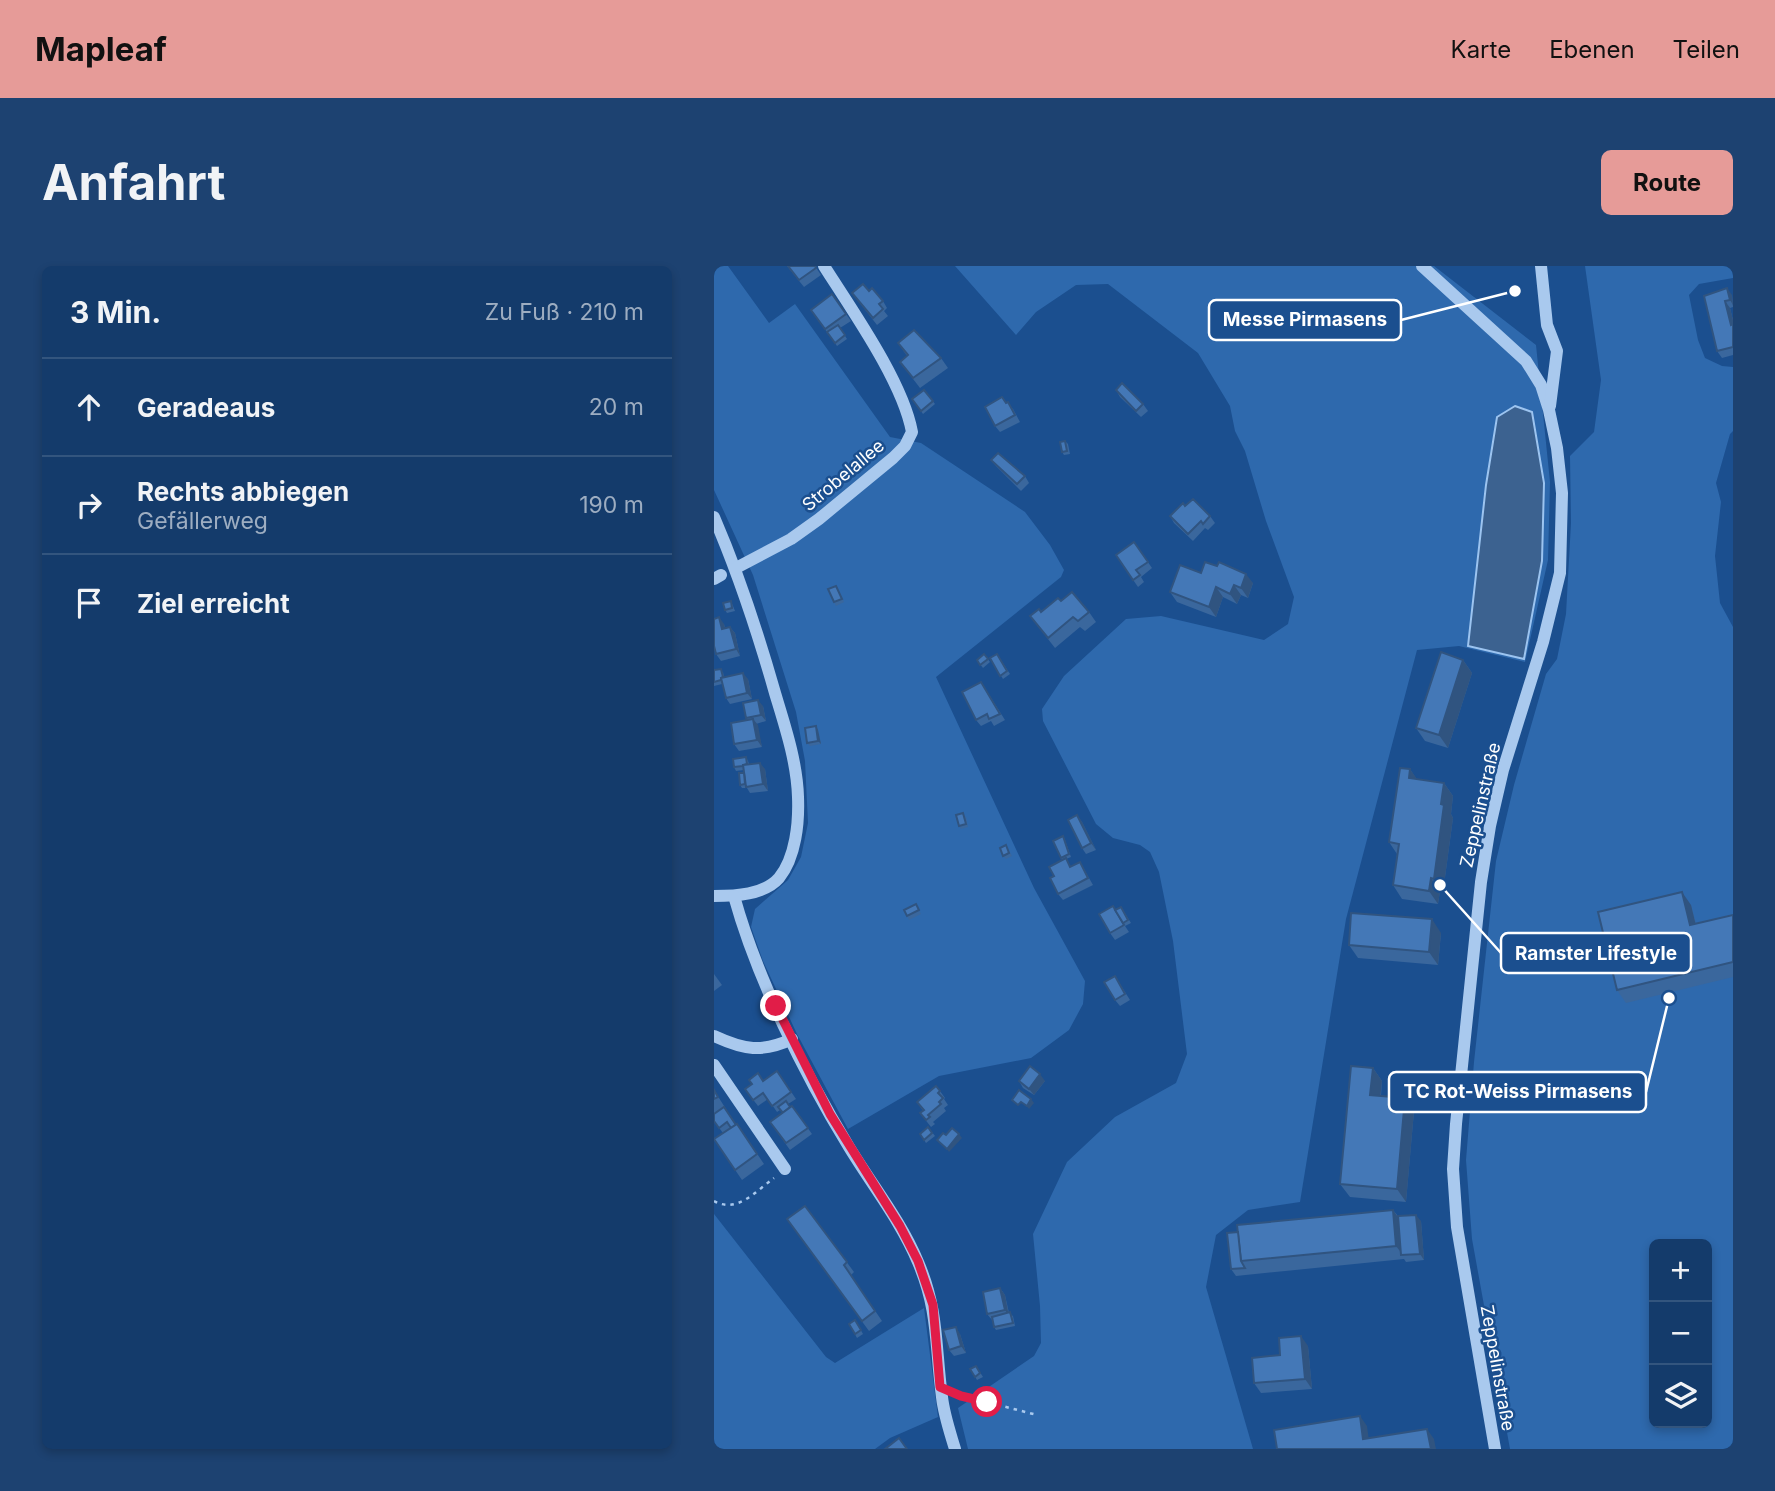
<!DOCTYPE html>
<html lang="de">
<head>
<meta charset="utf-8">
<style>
  :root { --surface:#143b6b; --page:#1d4271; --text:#f1f3f6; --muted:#9dadc1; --line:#33557e; --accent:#e69b98 }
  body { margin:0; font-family:Inter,sans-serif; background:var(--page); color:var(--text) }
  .controls { position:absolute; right:21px; bottom:21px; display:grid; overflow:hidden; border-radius:10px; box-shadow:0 4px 10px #0003 }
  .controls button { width:63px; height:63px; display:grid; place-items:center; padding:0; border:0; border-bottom:2px solid var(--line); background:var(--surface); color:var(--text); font:35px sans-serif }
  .stop { position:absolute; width:21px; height:21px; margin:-16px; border:5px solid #e11d48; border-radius:50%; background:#fff }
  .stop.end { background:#e11d48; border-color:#fff; box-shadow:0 2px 7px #0008 }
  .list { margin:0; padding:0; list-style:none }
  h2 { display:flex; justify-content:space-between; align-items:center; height:91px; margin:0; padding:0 28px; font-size:30px }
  h2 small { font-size:23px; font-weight:400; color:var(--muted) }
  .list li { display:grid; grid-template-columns:46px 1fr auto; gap:21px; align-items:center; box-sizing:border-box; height:98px; padding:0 28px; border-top:2px solid var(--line) }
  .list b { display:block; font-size:26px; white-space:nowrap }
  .list p { margin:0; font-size:23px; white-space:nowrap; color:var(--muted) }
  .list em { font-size:23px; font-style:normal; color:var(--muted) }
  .icon { flex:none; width:38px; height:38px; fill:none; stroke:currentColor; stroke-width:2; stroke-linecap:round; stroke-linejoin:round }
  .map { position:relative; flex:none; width:1019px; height:1183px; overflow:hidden; border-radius:10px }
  header { display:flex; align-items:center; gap:42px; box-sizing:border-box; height:98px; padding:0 35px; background:var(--accent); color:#111 }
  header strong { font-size:33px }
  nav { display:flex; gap:38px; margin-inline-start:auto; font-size:24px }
  .intro { display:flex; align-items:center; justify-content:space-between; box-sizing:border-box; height:168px; padding:0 42px }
  h1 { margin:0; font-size:49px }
  .button { padding:18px 32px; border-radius:10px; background:var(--accent); color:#111; font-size:24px; font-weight:700 }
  main { display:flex; gap:42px; padding:0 42px }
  aside { flex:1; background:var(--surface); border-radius:10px; box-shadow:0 4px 10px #0003 }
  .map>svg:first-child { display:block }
  .green { fill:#2e69ad; fill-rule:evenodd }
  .water { fill:#3c6290; stroke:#9cc4f0; stroke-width:2 }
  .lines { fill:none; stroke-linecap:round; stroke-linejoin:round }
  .path { stroke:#a9c9ee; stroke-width:2.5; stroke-dasharray:3.5 5; stroke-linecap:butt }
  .minor { stroke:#a9c9ee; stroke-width:12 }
  .wall { fill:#3a679d }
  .shaded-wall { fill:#305480 }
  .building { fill:#4478b7; stroke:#305480; stroke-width:2 }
  .route { stroke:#e11d48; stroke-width:9 }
  .labels { text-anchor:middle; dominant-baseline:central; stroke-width:5; stroke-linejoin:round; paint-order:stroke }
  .street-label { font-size:18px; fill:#fff; stroke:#1b4f8f }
  .leader { fill:none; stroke:#fff; stroke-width:2.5 }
  .callout-dot { fill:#fff; stroke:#1b4f8f; stroke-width:2.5 }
  .callout { fill:#1b4f8f; stroke:#fff; stroke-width:2.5 }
  .callout-label { font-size:19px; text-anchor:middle; font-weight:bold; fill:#fff }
</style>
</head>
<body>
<header>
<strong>Mapleaf</strong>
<nav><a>Karte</a><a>Ebenen</a><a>Teilen</a></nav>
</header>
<div class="intro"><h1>Anfahrt</h1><a class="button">Route</a></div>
<main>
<aside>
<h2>3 Min.<small>Zu Fuß · 210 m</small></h2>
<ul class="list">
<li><svg class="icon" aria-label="ahead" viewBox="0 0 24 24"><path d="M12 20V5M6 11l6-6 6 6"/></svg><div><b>Geradeaus</b></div><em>20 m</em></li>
<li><svg class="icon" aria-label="right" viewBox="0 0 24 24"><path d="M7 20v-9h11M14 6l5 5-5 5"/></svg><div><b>Rechts abbiegen</b><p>Gefällerweg</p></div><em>190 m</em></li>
<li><svg class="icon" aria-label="arrive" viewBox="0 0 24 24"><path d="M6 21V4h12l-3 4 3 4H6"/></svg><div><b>Ziel erreicht</b></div></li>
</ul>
</aside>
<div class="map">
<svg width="1019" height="1183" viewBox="0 0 1019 1183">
  <rect width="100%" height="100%" fill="#1b4f8f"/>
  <g class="green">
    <polygon points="0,0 14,0 55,57 81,38 176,171 207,177 311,246 336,279 350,304 347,311 222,411 320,622 371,715 369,738 355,764 317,792 225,810 134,863 83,768 49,695 37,661 41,643 74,614 87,591 94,557 91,495 82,446 39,309 0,224"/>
    <polygon points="241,0 720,0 822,79 836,216 834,294 811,396 745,380 703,384 632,653 586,936 534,944 502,969 492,1021 539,1183 254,1183 244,1142 320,1090 327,1077 326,1040 319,968 353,896 401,851 462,817 473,788 459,675 445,606 436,586 426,579 399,572 382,558 329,455 328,443 350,410 412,353 447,350 550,374 574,358 580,331 552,255 531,185 521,165 516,140 484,87 394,18 362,19 322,46 302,69"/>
    <path d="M871 0H1019V12L985 18 975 29 984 74 991 92 1008 100 1019 101V165L1016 168 1002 217 1007 236 1001 290 1006 337 1019 361V1183H796L758 973 752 894 760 796 782 595 800 519 832 408 843 393 852 348 857 257 856 190 880 166 887 114ZM940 978H993V1157H940Z"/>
    <polygon points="0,948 112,1091 121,1097 210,1042 224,1151 176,1172 161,1183 0,1183"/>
  </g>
  <polygon class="water" points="801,140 818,146 830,217 828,295 810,393 754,380 772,219 783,151"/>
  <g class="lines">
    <g class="path">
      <path d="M0 935C23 948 42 925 60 912"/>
      <polyline points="242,1128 323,1149"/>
    </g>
    <g class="minor">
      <polyline points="708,0 812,95 827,119 835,144 843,182 848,227 846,307 829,376 789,504 776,560 767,616 742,858 739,903 743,961 781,1183"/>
      <polyline points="827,0 833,59 843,85 836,140"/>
      <path d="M0 251C25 309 44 367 61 427 71 460 83 496 84 531 85 556 82 591 65 612 50 629 21 630 0 630"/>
      <path d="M22 302 77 273 105 253 179 192 191 180 198 166C189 116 138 44 110 0"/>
      <polyline points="0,313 7,309"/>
      <path d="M20 630C43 713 90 807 135 881 158 919 187 955 204 996 225 1045 221 1080 228 1131 230 1149 236 1166 241 1183"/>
      <path d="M0 770C30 784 48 787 78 773"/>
      <polyline points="0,799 71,903"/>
    </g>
  </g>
  <g class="wall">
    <polygon points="73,0 101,0 107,9 90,21"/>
    <polygon points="155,25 169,35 173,42 170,45 174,50 163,59 138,27"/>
    <polygon points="118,28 137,55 126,62 133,73 123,80 97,44"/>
    <polygon points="1018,29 1019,41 1016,42 1019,54 1019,89 1008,92 1003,85 990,30"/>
    <polygon points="184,77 227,92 234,102 206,122 186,96 193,90"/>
    <polygon points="210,124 221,138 209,148 198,133"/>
    <polygon points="402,124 429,138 434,145 427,151 406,131"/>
    <polygon points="292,137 299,143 306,156 286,166 281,160"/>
    <polygon points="351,175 354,178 356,188 350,189 348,186"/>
    <polygon points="277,194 311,210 315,217 307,225 282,200"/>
    <polygon points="471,240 496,250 501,257 494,264 491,262 479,275 460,257 456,250"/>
    <polygon points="420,276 438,302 427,311 430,316 424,321 402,289"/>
    <polygon points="487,307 539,317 534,332 527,329 523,338 509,331 502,351 463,336 456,326"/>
    <polygon points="124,323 130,336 122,340 120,336"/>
    <polygon points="17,335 21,345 13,347 11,344"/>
    <polygon points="347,335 375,346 382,356 371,365 366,361 341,382 316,350"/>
    <polygon points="10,358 11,362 16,361 21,367 26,390 7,395 2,388"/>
    <polygon points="270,388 276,396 269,402 263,394"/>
    <polygon points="283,388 296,408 289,413 276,392"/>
    <polygon points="749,394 758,407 734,482 711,475 702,462"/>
    <polygon points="0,404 9,406 10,411 34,413 38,433 16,438 12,432 8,418 0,420"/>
    <polygon points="267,416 291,454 280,460 277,455 267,460 262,454"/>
    <polygon points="49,440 52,455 42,458 48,481 25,485 20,478 33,454 32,452"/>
    <polygon points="104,464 107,478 96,480 93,477"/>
    <polygon points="32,491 34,495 35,498 51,503 54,525 36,527 33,522 28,522 26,519 30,507 30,504 22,505 20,501"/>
    <polygon points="696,503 703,514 730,517 739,530 737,548 739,552 729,626 726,625 724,638 688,633 679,619 683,588 675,576"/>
    <polygon points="363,549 368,556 382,584 372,588 368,582"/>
    <polygon points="252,550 254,561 247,563 245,560"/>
    <polygon points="349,570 351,574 357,591 352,593 357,601 366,596 379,619 349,634 344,628 348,594 347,592"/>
    <polygon points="292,579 298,590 292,593 289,590"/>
    <polygon points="202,638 207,648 195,654 193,650"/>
    <polygon points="977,639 982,658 1019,649 1019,711 912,737 903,724"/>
    <polygon points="407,641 417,657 411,660 415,666 401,674 396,667 401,644"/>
    <polygon points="727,667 724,699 644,692 635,679"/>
    <polygon points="0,708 8,719 0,725"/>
    <polygon points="401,710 416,734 406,740 401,734"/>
    <polygon points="659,802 668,815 667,830 691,832 700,845 692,936 636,931 626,918"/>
    <polygon points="63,805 82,833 74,838 76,841 78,840 98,868 76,884 56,856 69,847 66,844 63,846 54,833 44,840 31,823 49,815"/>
    <polygon points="305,815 331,815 320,829 309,822"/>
    <polygon points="0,824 22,859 23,858 50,898 28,914 0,873 9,867 0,855"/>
    <polygon points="226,825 231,832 230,833 234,839 230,842 232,845 219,856 221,858 217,861 206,847 209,845 203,836"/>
    <polygon points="214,861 221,870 212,877 206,868"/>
    <polygon points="91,940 140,1006 137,1009 168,1055 155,1065 73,953"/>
    <polygon points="679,944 684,950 707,955 710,994 692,996 690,993 522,1010 517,1003 524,966"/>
    <polygon points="286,1022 291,1029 295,1047 299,1050 301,1060 282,1064 280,1061 278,1054 273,1048"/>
    <polygon points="141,1054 149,1068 143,1072 135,1058"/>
    <polygon points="246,1068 252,1087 240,1090 235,1084"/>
    <polygon points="594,1080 598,1123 547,1127 540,1117 566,1089"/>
    <polygon points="262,1100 269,1111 263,1114 256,1103"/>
  </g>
  <g class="shaded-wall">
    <polygon points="1013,22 1018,29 1019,39 1016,34"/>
    <polygon points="1011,35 1016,42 1019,54 1019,62 1017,59"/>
    <polygon points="532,308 539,317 534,332 527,322"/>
    <polygon points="520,319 527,329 523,338 516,328"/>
    <polygon points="502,321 509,331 502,351 495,341"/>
    <polygon points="5,351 10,358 13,369 8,363"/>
    <polygon points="16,361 21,367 26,390 22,383"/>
    <polygon points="749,394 758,407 734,482 725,469"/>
    <polygon points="29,407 34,413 38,433 33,427"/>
    <polygon points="44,434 49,440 52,455 47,449"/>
    <polygon points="39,453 44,459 48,481 43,474"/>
    <polygon points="102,460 104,464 107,478 104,475"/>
    <polygon points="46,497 51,503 54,525 49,518"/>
    <polygon points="696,503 705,516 695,512"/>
    <polygon points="730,517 739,530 737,548 739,552 729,626 720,613"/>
    <polygon points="363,549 368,556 382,584 377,577"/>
    <polygon points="717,612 726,625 724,638 715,625"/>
    <polygon points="968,626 977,639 985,672 976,659"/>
    <polygon points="718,653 727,667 724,699 715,686"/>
    <polygon points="659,802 668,815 665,842 656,829"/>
    <polygon points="326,808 331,815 320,829 315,823"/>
    <polygon points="691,832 700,845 692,936 683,923"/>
    <polygon points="317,833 320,837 315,843 313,840"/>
    <polygon points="245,868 248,872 235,886 233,883"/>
    <polygon points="679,944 688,957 689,989 682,980"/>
    <polygon points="702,949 707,955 710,994 706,988"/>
    <polygon points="286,1022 291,1029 295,1051 291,1044"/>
    <polygon points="242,1061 246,1068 252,1087 247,1080"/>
    <polygon points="587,1070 594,1080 598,1123 591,1113"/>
    <polygon points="646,1150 653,1160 656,1183 649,1173"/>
    <polygon points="713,1163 720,1173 722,1183 717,1183"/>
  </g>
  <g class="building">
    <polygon points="74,0 101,0 102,2 85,14"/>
    <polygon points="149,18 155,25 158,22 169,35 165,38 169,43 159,52 138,27"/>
    <polygon points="1013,22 1016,34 1011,35 1017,59 1019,58 1019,81 1003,85 990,30"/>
    <polygon points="118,28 132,48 111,63 97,44"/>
    <polygon points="124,59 131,69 121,77 113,66"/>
    <polygon points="200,64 227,92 199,112 186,96 194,89 184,77"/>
    <polygon points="408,117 429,138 422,145 402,124"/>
    <polygon points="210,124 219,135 207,145 198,133"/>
    <polygon points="288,131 292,137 294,136 301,149 281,160 271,141"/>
    <polygon points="351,175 353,185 348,186 346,176"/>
    <polygon points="284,187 311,210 303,218 277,194"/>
    <polygon points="479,233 496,250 489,258 487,255 474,268 456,250 469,237 471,240"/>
    <polygon points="420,276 434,296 422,304 426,309 419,314 402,289"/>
    <polygon points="491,296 503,300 505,296 532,308 527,322 520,319 516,328 502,321 495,341 456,326 466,299 487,307"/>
    <polygon points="122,320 128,333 120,336 114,323"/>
    <polygon points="358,326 375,346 364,355 359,351 334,372 316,350 325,343 327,346 344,332 347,335"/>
    <polygon points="17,335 18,342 11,344 9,337"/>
    <polygon points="5,351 8,363 16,361 22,383 2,388 0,380 0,353"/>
    <polygon points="727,386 749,394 725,469 702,462"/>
    <polygon points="270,388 274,393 266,399 263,394"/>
    <polygon points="283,388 293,405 286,410 276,392"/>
    <polygon points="7,403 9,411 7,412 7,414 0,416 0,404"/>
    <polygon points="29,407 33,427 12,432 7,412"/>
    <polygon points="267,416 286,448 275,453 273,448 262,454 248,426"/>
    <polygon points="44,434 47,449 32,452 29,437"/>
    <polygon points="39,453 43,474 20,478 17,457"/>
    <polygon points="102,460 104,475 93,477 91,462"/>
    <polygon points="32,491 33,498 29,499 29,500 20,501 19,493"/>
    <polygon points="46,497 49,518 32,521 29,499"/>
    <polygon points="686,502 696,503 695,512 730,517 727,538 730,539 720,613 717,612 715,625 679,619 685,578 675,576"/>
    <polygon points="25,507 30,507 31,518 26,519"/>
    <polygon points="249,547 252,558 245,560 242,549"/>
    <polygon points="363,549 377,577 368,582 354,554"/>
    <polygon points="349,570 355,588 347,592 339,575"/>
    <polygon points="292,579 295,587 289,590 286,582"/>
    <polygon points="352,592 356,601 366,596 374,612 344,628 336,612 340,610 335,601"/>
    <polygon points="968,626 976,659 1019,649 1019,696 903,724 884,646"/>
    <polygon points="202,638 205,644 193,650 190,644"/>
    <polygon points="399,640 410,659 396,667 385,648"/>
    <polygon points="407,641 414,654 409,657 401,644"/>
    <polygon points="637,647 718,653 715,686 635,679"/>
    <polygon points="401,710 411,728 401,734 390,716"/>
    <polygon points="316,800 326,808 315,823 305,815"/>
    <polygon points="637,800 659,802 656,829 691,832 683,923 626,918"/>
    <polygon points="63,805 77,826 58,840 49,827 39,834 31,823 38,818 35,814 44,807 49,815"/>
    <polygon points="222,820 226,825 224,827 229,832 225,836 227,838 214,849 216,851 212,854 206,847 210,844 203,836"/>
    <polygon points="0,824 4,831 0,833"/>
    <polygon points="305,824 317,833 313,840 307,836 304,839 298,834"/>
    <polygon points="72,835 76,841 69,847 64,841"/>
    <polygon points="78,840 94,862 72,877 56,856"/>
    <polygon points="10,841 22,859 17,862 13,856 5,862 0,855 0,848"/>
    <polygon points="23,858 43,888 21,904 0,873"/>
    <polygon points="214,861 218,867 210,874 206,868"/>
    <polygon points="238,862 245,868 233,883 223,874 229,867 232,869"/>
    <polygon points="91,940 133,996 130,999 161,1045 148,1055 73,953"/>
    <polygon points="679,944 682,980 527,995 523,959"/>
    <polygon points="702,949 706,988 687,989 684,950"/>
    <polygon points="524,966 527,995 531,1002 517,1003 513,967"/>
    <polygon points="286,1022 291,1044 273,1048 269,1026"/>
    <polygon points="296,1046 299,1057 280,1061 278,1051"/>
    <polygon points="141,1054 147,1064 141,1068 135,1058"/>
    <polygon points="242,1061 247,1080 235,1084 229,1064"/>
    <polygon points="587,1070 591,1113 540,1117 538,1092 566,1089 565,1072"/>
    <polygon points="262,1100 266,1107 261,1111 256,1103"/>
    <polygon points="646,1150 649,1173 713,1163 717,1183 563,1183 560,1164"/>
    <polygon points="185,1172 193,1183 171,1183"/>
  </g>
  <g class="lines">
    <polyline class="route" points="62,740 116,848 186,960 204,995 219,1039 226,1121 247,1130 273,1136"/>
  </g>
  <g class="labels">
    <g class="street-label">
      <text transform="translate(129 209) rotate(-40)">Strobelallee</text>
      <text transform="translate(766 539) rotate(-77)">Zeppelinstraße</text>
      <text transform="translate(784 1102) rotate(80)">Zeppelinstraße</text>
    </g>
  </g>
  <path class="leader" d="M801 25L687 54M726 619L787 687M955 732L932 826"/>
  <g class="callout-dot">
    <circle cx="801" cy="25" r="7"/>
    <circle cx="726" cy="619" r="7"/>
    <circle cx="955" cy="732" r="7"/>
  </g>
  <g class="callout">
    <rect x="495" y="34" width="192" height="40" rx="7"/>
    <rect x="787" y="667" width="190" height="40" rx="7"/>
    <rect x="675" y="806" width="257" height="40" rx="7"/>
  </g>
  <g class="callout-label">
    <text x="591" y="60">Messe Pirmasens</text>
    <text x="882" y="694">Ramster Lifestyle</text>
    <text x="804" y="832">TC Rot-Weiss Pirmasens</text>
  </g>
</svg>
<div class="controls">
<button>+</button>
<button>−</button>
<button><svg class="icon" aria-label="layers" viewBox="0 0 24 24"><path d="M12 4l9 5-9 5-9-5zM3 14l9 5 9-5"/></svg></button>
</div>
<div class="stop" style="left:273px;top:1136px"></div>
<div class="stop end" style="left:62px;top:740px"></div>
</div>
</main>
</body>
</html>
